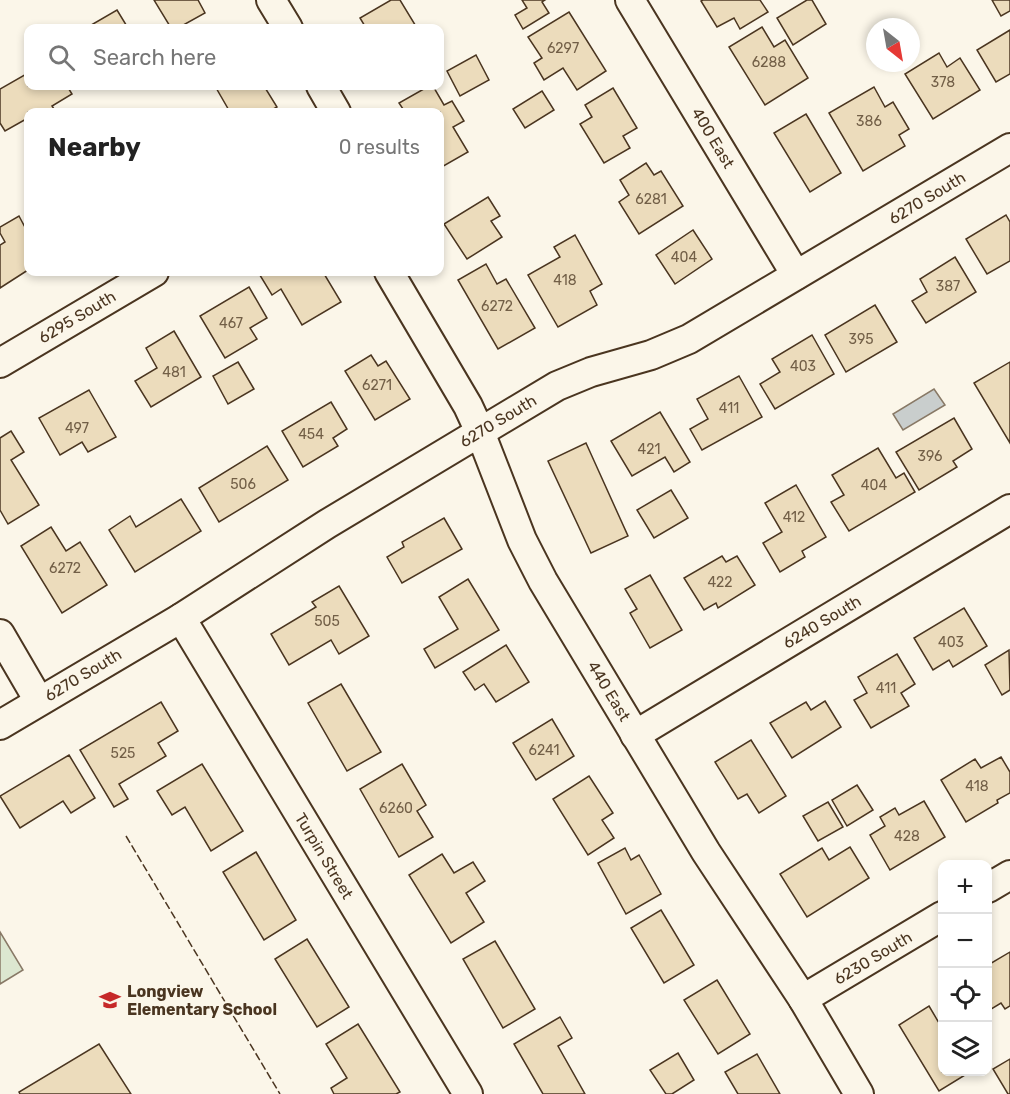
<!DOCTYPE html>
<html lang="en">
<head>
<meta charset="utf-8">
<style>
  :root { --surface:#fff; --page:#f2f2f2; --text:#222; --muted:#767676; --line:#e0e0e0 }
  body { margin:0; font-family:Rubik,sans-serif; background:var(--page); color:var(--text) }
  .controls { position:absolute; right:18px; bottom:18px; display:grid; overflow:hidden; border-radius:12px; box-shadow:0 3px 9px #0003 }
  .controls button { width:54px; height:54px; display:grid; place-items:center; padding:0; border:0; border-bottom:2px solid var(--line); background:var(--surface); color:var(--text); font:30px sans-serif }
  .compass { position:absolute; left:866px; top:18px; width:54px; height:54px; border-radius:50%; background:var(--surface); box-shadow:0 3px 9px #0003; rotate:149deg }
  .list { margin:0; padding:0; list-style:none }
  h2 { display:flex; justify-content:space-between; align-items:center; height:78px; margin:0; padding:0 24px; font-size:26px }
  h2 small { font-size:20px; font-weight:400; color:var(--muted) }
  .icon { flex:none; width:33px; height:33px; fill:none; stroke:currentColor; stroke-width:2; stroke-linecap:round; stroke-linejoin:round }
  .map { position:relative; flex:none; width:1010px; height:1094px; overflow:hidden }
  .search { position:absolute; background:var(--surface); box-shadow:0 3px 9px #0003; left:24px; top:24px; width:420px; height:66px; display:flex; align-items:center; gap:15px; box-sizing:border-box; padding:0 21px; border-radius:12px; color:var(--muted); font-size:22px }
  .panel { position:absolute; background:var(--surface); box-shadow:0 3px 9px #0003; left:24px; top:108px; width:420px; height:168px; border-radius:12px }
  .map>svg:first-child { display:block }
  .green { fill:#dce7d0; stroke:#887966; stroke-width:1.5 }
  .water { fill:#c9cecd; stroke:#887966; stroke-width:1.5 }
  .building { fill:#ecdcbc; stroke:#4a3520; stroke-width:1.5 }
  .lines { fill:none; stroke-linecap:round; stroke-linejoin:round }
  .minor-casing { stroke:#4a3520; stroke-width:32 }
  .minor { stroke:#fbf6e9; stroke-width:28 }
  .fence { stroke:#4a3520; stroke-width:1.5; stroke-dasharray:8 3; stroke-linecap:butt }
  .labels { text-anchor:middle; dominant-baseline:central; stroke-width:4.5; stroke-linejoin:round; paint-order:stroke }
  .number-label { font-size:14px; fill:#725f47 }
  .street-label { font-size:16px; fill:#4a3520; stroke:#fbf6e9 }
  .poi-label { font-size:16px; font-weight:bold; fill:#4a3520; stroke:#fbf6e9; text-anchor:start }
</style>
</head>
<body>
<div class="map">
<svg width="1010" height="1094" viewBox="0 0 1010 1094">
  <rect width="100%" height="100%" fill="#fbf6e9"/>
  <polygon class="green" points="0,932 23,970 0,984"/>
  <polygon class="water" points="934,389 945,405 903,430 893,414"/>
  <g class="building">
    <polygon points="154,0 198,0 205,13 178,28 171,28"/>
    <polygon points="391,0 400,0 417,28 366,28 360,18"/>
    <polygon points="522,0 545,0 542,2 549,13 523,29 515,15 527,8"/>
    <polygon points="703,0 760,0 768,12 740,29 734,18 717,27 701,1"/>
    <polygon points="807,0 812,0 826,24 793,45 777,18"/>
    <polygon points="992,0 1010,0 1010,11 1001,16"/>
    <polygon points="117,10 128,28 86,28"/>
    <polygon points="569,12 606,71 577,90 563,68 544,80 534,63 542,58 528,37"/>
    <polygon points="762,27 774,47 785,40 808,78 765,105 729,47"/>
    <polygon points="1010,30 1010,74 996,82 977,50"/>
    <polygon points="939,53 947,67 960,58 980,90 933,119 905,74"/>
    <polygon points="476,55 489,80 460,96 447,71"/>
    <polygon points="28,73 28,86 67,86 72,94 52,106 56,112 28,112 28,118 5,131 0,123 0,89"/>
    <polygon points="215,86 264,86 277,107 268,112 230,112"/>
    <polygon points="429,86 433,86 444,105 452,101 464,121 453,127 468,152 440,168 440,112 405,112 399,103"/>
    <polygon points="874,87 885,107 893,102 909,129 899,135 905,146 863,171 829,113"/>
    <polygon points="613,88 637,128 623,136 630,148 604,163 580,124 592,117 585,105"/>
    <polygon points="542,91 554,110 525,128 513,109"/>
    <polygon points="806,114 841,173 810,192 774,133"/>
    <polygon points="646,163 654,175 661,171 683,206 639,234 619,202 629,195 620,180"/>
    <polygon points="488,197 500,216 491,221 502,237 467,259 444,224"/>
    <polygon points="1006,215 1010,222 1010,261 987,274 966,239"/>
    <polygon points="19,216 28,233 28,270 0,288 0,245 5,242 0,233 0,227"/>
    <polygon points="693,230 712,259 675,284 656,255"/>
    <polygon points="575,235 602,284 590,291 597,305 558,327 528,275 560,257 554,247"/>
    <polygon points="955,257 976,292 926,323 912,301 927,292 920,279"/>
    <polygon points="486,264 497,284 506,279 535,328 498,349 458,280"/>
    <polygon points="258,272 323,272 341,302 302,325 281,289 272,295"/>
    <polygon points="249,287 267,318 250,328 257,339 225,358 200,316"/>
    <polygon points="875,305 897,342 846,372 825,335"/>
    <polygon points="174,331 201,377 151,407 135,381 157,368 146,348"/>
    <polygon points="812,335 834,374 775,409 760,384 780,372 772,359"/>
    <polygon points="371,355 378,366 386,361 410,399 375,420 345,371"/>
    <polygon points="238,362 254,389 228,404 213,376"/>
    <polygon points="1010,362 1010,443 974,383"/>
    <polygon points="739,376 762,417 702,450 690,429 708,419 697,399"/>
    <polygon points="89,390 116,437 88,452 82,442 60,455 39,418"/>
    <polygon points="331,402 347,429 333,438 338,446 303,467 282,431"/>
    <polygon points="660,412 690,462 674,472 665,457 632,476 611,441"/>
    <polygon points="954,418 972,449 953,461 957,467 919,490 896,452"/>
    <polygon points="11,431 24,452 11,460 39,505 8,524 0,510 0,438"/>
    <polygon points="586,443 628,536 591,553 548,461"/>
    <polygon points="267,446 288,480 219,522 199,488"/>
    <polygon points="878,448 896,478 904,473 915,492 849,531 831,502 844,495 832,475"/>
    <polygon points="796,485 826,537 802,551 805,557 780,572 763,543 782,532 765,503"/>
    <polygon points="671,490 688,518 654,538 637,510"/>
    <polygon points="181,499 201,531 135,572 109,530 130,516 136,527"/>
    <polygon points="444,518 462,549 402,583 387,557 404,547 402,542"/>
    <polygon points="51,527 66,551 80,542 107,585 62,613 21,546"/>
    <polygon points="722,556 726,562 737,556 755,585 718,608 716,603 704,610 684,578"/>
    <polygon points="650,575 682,630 650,648 630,613 637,609 625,589"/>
    <polygon points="468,579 499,630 435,668 424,649 458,629 439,597"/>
    <polygon points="339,586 369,636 339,654 331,640 289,665 271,634 316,607 312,602"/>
    <polygon points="964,608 987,646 953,667 949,660 933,670 914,638"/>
    <polygon points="506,645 529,682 496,702 484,684 475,690 463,672"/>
    <polygon points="1009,650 1010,690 1002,695 985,665"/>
    <polygon points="897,654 915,684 901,693 909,706 871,728 854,700 867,693 858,677"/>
    <polygon points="341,684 381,752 347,771 308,703"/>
    <polygon points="825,701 841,727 792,758 770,723 806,702 811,710"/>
    <polygon points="161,702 178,731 158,743 166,756 119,784 128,799 114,807 80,750"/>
    <polygon points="552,719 574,756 536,780 513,743"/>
    <polygon points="751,740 786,796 759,813 747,794 738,799 715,762"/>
    <polygon points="69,755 95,798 71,813 63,801 20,828 0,796"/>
    <polygon points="1001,757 1010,772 1010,793 997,800 998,803 966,822 941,780 975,759 981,768"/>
    <polygon points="202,764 243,831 211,851 185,807 172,815 157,791"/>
    <polygon points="402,764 426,805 417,811 433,837 399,857 360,789"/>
    <polygon points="589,776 613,813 602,820 614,838 588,855 553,799"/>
    <polygon points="857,785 873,810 847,826 832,800"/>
    <polygon points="924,801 945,837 890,870 870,835 885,826 880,817 895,808 899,815"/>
    <polygon points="828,802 843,827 818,841 803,816"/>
    <polygon points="850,847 869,878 807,917 780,874 822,848 829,860"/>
    <polygon points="625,848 631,860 639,855 661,894 626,914 598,863"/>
    <polygon points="256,852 296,920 264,940 223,872"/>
    <polygon points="442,854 454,873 473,862 485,881 466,893 484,922 451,943 409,875"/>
    <polygon points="661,910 694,965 664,983 631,928"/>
    <polygon points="307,939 349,1007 317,1027 275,959"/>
    <polygon points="495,941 535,1009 503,1028 463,959"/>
    <polygon points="1010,952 1010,1006 1005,1009 1001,1003 988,1011 988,965"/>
    <polygon points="717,980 750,1034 718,1054 684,1000"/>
    <polygon points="929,1006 942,1028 942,1072 970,1072 939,1091 899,1025"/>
    <polygon points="560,1017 572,1038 558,1046 585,1094 543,1094 514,1044"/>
    <polygon points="358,1024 400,1092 396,1094 334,1094 331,1088 347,1078 326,1044"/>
    <polygon points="99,1044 131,1094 20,1094 19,1092"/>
    <polygon points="678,1053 694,1080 672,1094 666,1094 650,1070"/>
    <polygon points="757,1054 780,1094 738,1094 725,1072"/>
    <polygon points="1010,1059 1010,1094 1008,1094 993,1069"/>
  </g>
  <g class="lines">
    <defs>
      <g id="minor">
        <polyline points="271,0 288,28"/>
        <polyline points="630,0 796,275"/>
        <polyline points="321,86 336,112"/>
        <polyline points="389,272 468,406 480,432 522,540 543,581 706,852 803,999 859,1094"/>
        <polyline points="0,363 154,272"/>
        <polyline points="181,618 468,1094"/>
        <polyline points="0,634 39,701"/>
        <polyline points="0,725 181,618 327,524 557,386 591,372 651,355 689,339 1010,148"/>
        <polyline points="635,735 1010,509"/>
        <polyline points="988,888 1010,875"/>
        <polyline points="803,999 942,916"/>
      </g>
    </defs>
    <use href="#minor" class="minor-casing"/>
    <use href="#minor" class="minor"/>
    <polyline class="fence" points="126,836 280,1094"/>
  </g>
  <defs>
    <symbol id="school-bare" viewBox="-9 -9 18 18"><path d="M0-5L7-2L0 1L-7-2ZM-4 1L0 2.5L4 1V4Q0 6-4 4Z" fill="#c62828" stroke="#fbf6e9" stroke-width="2.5" paint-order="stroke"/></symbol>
  </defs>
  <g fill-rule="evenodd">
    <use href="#school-bare" x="95" y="985" width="30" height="30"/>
  </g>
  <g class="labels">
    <g class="number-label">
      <text x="563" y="48">6297</text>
      <text x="769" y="62">6288</text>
      <text x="943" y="82">378</text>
      <text x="869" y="121">386</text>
      <text x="651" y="199">6281</text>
      <text x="684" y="257">404</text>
      <text x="565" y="280">418</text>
      <text x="948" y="286">387</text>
      <text x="497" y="306">6272</text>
      <text x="231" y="323">467</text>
      <text x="861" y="339">395</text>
      <text x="803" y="366">403</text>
      <text x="174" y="372">481</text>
      <text x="377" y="385">6271</text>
      <text x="729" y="408">411</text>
      <text x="77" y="428">497</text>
      <text x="311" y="434">454</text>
      <text x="649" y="449">421</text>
      <text x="930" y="456">396</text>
      <text x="243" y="484">506</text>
      <text x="874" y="485">404</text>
      <text x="794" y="517">412</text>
      <text x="65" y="568">6272</text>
      <text x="720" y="582">422</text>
      <text x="327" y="621">505</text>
      <text x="951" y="642">403</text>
      <text x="886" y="688">411</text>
      <text x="544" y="750">6241</text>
      <text x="123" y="753">525</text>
      <text x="977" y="786">418</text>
      <text x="396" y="808">6260</text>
      <text x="907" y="836">428</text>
    </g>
    <g class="street-label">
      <text transform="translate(713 138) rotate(59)">400 East</text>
      <text transform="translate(927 198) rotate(-31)">6270 South</text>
      <text transform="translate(77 317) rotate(-31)">6295 South</text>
      <text transform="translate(498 421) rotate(-31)">6270 South</text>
      <text transform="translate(822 622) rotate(-31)">6240 South</text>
      <text transform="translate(83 675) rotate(-31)">6270 South</text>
      <text transform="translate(609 691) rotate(59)">440 East</text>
      <text transform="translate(324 856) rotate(59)">Turpin Street</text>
      <text transform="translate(873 958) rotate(-31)">6230 South</text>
    </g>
    <g class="poi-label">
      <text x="127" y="991">Longview<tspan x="127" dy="18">Elementary School</tspan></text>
    </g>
  </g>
</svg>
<div class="controls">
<button>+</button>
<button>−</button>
<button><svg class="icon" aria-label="locate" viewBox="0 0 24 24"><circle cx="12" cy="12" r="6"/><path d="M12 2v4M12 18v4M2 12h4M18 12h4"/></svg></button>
<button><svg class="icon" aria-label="layers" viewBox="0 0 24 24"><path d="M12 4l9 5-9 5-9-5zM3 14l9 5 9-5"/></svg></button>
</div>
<svg class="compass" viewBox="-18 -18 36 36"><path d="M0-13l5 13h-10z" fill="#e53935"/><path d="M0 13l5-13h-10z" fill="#767676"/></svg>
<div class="search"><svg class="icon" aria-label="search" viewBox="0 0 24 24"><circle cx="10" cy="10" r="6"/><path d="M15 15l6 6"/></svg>Search here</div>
<section class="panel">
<h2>Nearby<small>0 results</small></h2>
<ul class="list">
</ul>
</section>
</div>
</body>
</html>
